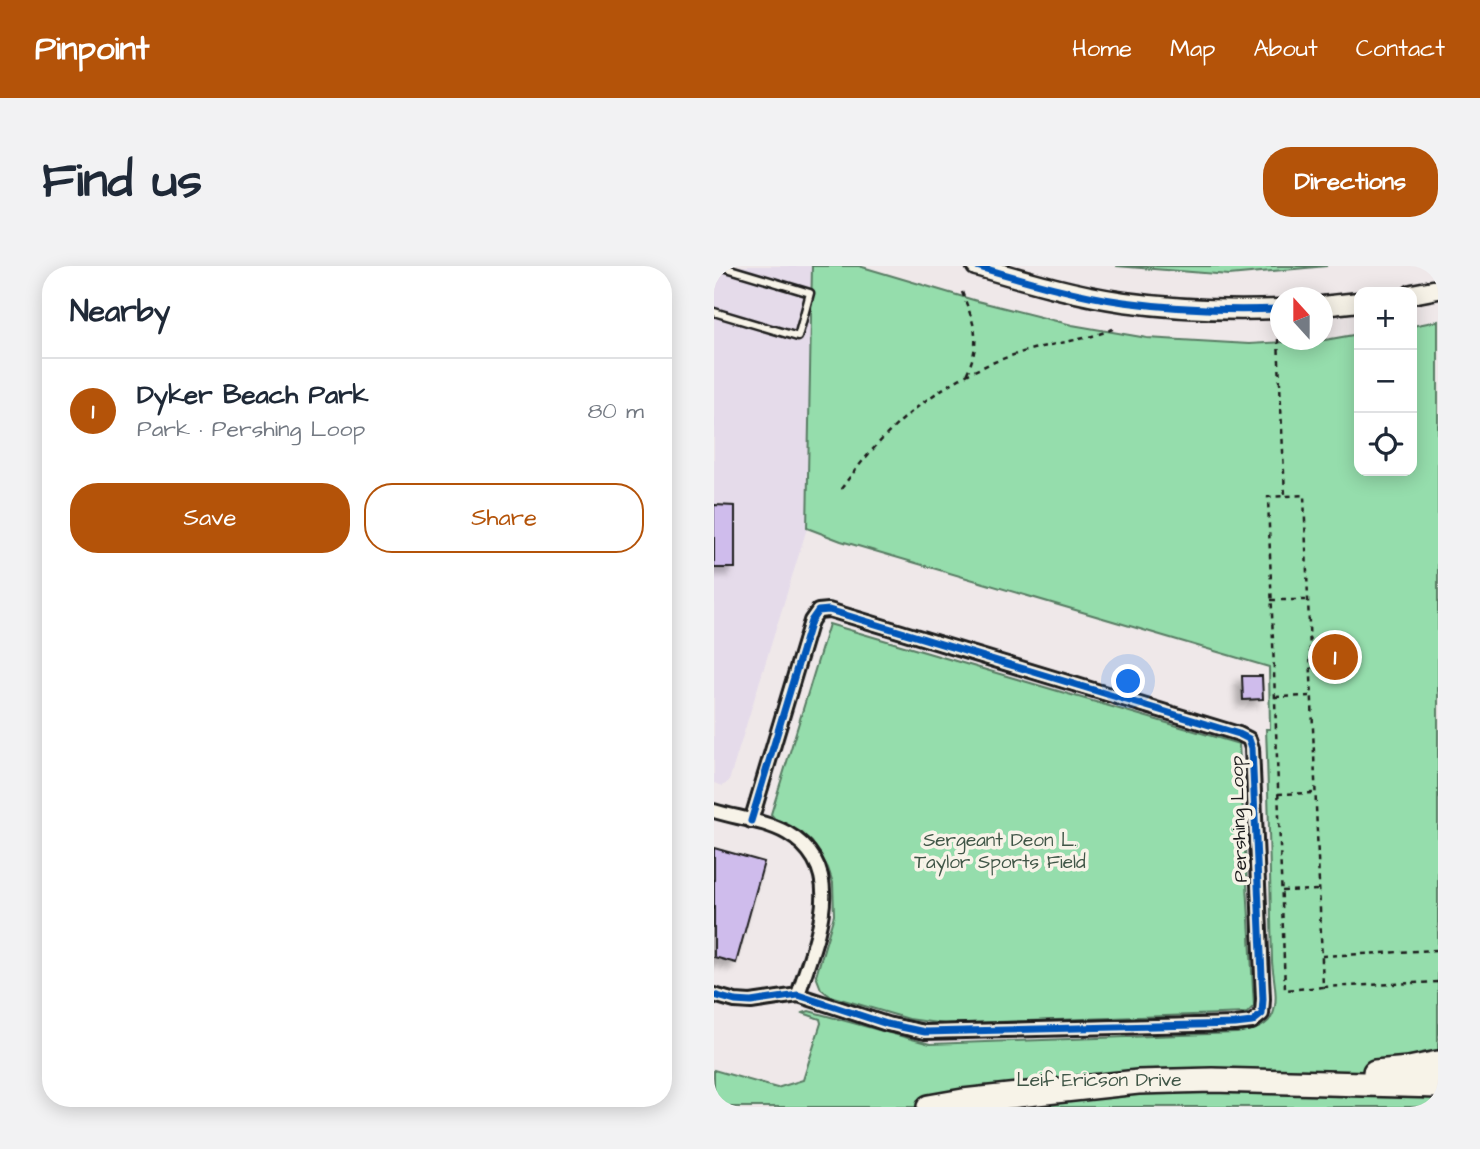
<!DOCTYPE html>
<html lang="en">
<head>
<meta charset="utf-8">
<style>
  :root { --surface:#fff; --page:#f2f2f3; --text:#1f2937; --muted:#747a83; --line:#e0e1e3; --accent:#b45309 }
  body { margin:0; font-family:"Architects Daughter",sans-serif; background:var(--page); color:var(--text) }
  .controls { position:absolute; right:21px; top:21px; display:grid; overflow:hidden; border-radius:14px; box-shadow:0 4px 18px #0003 }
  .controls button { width:63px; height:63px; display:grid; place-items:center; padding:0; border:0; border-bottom:2px solid var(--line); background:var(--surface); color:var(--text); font:35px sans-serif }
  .compass { position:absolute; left:556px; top:21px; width:63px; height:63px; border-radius:50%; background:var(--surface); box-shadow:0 4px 18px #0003; rotate:339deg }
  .you { position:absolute; left:415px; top:416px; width:24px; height:24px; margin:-18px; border:5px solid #fff; border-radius:50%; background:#1a73e8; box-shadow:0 0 0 10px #1a73e833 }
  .badge { display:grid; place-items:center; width:46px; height:46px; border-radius:50%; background:var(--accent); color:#fff; font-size:23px; font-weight:700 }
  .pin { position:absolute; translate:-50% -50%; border:4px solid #fff; box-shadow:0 2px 7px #0006 }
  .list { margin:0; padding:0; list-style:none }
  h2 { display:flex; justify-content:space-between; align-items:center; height:91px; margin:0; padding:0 28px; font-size:30px }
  h2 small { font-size:23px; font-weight:400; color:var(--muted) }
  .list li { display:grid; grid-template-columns:46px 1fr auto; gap:21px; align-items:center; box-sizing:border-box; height:105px; padding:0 28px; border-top:2px solid var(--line) }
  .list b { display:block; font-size:26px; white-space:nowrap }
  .list p { margin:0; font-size:23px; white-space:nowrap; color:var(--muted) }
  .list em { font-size:23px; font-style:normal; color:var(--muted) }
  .actions { display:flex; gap:14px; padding:21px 28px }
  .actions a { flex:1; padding:16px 0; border:2px solid var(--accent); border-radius:28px; text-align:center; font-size:24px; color:var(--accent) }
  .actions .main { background:var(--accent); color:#fff }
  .icon { flex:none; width:38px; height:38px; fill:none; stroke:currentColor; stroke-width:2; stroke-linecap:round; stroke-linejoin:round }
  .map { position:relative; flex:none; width:724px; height:841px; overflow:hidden; border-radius:28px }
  header { display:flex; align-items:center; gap:42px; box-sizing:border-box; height:98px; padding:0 35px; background:var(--accent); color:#fff }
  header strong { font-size:33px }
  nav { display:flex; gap:38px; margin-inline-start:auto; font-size:24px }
  .intro { display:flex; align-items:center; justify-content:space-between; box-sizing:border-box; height:168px; padding:0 42px }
  h1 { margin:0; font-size:49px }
  .button { padding:18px 32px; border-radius:28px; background:var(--accent); color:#fff; font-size:24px; font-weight:700 }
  main { display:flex; gap:42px; padding:0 42px }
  aside { flex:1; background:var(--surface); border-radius:28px; box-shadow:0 4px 18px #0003 }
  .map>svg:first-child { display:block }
  .built { fill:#e5dbea }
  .green { fill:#95ddac; stroke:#587c64; stroke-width:2 }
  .building { fill:#cfbcec; stroke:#1c1c1c; stroke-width:2; filter:url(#shadow) }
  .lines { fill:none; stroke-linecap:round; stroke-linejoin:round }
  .lane-casing { stroke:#1c1c1c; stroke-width:11 }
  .street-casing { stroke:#1c1c1c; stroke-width:18 }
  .secondary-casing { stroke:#1c1c1c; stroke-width:23 }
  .highway-casing { stroke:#1c1c1c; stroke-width:28 }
  .path { stroke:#1c1c1c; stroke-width:2.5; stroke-dasharray:5 5; stroke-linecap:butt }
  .lane { stroke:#f7f3e8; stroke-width:6 }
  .street { stroke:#f7f3e8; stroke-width:12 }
  .secondary { stroke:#f7f3e8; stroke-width:18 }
  .highway { stroke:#f7f3e8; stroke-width:23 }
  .cycleway-casing { stroke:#f7f3e8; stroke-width:11 }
  .cycleway { stroke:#0057b8; stroke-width:7 }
  .labels { text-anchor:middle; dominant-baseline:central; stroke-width:7; stroke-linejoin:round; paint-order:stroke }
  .street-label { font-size:19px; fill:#1c1c1c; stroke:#f7f3e8 }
  .park-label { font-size:19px; fill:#405647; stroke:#f7f3e8 }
</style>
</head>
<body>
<header>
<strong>Pinpoint</strong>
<nav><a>Home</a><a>Map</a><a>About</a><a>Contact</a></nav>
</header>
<div class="intro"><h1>Find us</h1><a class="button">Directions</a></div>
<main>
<aside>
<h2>Nearby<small></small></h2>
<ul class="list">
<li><span class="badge">1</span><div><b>Dyker Beach Park</b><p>Park · Pershing Loop</p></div><em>80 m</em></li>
</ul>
<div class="actions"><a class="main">Save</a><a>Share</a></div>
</aside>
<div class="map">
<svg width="724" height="841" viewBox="0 0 724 841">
  <defs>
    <filter id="shadow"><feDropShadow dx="-6" dy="6" stdDeviation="3.5" flood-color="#0004"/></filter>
  </defs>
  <rect width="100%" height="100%" fill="#efe8e9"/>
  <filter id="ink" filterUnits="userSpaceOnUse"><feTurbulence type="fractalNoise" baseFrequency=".0143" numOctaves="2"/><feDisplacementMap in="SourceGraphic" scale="14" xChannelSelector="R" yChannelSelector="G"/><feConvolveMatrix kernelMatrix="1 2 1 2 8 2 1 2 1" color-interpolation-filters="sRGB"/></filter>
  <g filter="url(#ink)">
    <polygon class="built" points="0,0 98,0 93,262 15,515 9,520 0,517"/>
    <g class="green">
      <path d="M98 0H145L263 35 358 59 433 72 535 78 611 74 645 68V205H698V60L724 55V841H0V804L63 822 89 814 107 757 106 753 89 747 95 745 216 778 523 767C536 764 553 763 559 748 565 732 559 712 558 695 556 617 555 540 552 463H556L555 401 127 275 93 262Z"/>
      <polygon points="402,0 613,0 515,9"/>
      <polygon points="115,358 525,478 540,740 533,747 230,758 195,753 116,730 107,723 102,710 120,649 119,617 114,602 98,576 87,566 61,553 57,548"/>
    </g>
    <g class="building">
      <polygon points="0,239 21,240 21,302 0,302"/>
      <polygon points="528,410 548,410 549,433 529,434"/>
      <polygon points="0,582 50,596 22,697 0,691"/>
    </g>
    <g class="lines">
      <defs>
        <polyline id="lane" points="0,46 84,71 96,27 6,0"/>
        <g id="street">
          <path d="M0 545C23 552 52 555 73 567 137 604 100 676 84 729"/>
          <polyline points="0,729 21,735 37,736 84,729 173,758 211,766 521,758 538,756 548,748 549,733 538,482 535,473 525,468 115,344 104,345 97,355 37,555"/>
        </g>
        <g id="secondary">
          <path d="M262 0C310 14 360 29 410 36 461 43 515 45 566 43"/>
          <polyline points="698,28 724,23"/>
          <polyline points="608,40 645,36"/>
        </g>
        <g id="highway">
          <polyline points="661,806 695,803 724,797"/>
          <polyline points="215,841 249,835 424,816 498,814 724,820"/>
        </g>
      </defs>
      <use href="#lane" class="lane-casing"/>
      <use href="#street" class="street-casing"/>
      <use href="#secondary" class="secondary-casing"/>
      <use href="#highway" class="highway-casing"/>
      <g class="path">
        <path d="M248 26C261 60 268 75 252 109"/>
        <polyline points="564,73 571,230"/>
        <path d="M127 223C177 154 235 106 319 83 346 76 378 73 403 61"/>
        <polyline points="557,334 592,334"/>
        <polyline points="561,431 596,430"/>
        <polyline points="564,528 601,527"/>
        <polyline points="568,625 605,624"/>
        <polyline points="608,690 724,684"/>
        <polyline points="609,721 571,724 554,231 590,229 609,721 724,716"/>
      </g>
      <use href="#lane" class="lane"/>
      <use href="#street" class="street"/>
      <use href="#secondary" class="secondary"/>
      <use href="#highway" class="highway"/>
      <defs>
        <g id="cycleway">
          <path d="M262 0C310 14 360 29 410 36 461 43 515 45 566 43"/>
          <polyline points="0,729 21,735 37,736 84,729 173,758 211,766 521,758 538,756 548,748 549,733 538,482 535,473 525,468 115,344 104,345 97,355 37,555"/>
        </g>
      </defs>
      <use href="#cycleway" class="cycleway-casing"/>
      <use href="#cycleway" class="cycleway"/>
    </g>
  </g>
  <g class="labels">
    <g class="street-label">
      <text transform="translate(525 553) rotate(-92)">Pershing Loop</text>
    </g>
    <g class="park-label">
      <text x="286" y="574">Sergeant Deon L.<tspan x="286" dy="22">Taylor Sports Field</tspan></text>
      <text x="385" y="814">Leif Ericson Drive</text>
    </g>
  </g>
</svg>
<div class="controls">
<button>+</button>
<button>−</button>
<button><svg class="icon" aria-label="locate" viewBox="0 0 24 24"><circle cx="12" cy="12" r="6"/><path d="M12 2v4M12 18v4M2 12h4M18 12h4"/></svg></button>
</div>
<svg class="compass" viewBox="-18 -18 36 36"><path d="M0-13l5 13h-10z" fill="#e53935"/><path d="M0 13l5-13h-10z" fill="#747a83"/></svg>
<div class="you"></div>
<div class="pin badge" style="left:621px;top:391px">1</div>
</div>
</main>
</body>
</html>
